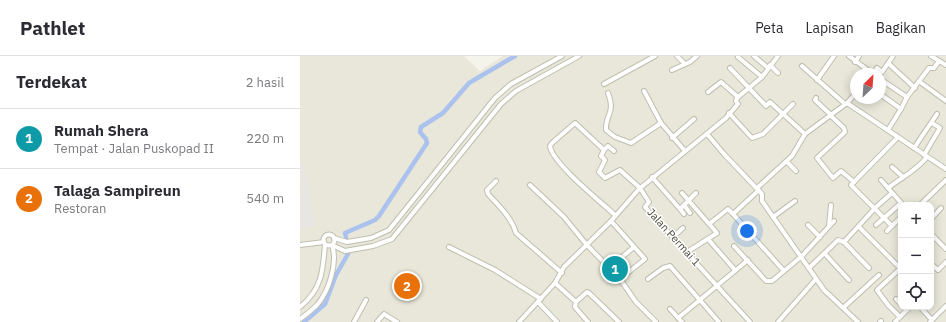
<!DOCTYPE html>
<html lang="id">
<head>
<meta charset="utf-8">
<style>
  :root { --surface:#fff; --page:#f7f7f7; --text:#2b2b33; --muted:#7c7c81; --line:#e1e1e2; --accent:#844d2d }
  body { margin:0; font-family:"IBM Plex Sans",sans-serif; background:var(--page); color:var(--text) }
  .controls { position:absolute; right:12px; bottom:12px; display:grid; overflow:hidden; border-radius:8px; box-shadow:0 2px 10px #0003 }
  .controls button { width:36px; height:36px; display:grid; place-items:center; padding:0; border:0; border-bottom:1px solid var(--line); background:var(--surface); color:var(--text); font:20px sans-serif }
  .compass { position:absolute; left:550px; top:12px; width:36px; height:36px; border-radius:50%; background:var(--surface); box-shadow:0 2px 10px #0003; rotate:25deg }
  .you { position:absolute; left:447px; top:175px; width:14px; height:14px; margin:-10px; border:3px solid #fff; border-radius:50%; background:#1a73e8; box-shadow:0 0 0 6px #1a73e833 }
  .badge { display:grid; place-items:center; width:26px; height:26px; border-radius:50%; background:var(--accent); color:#fff; font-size:13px; font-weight:700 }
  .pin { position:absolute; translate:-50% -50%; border:2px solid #fff; box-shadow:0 1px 4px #0006 }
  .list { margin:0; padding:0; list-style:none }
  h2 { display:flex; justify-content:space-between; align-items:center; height:52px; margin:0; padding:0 16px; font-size:17px }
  h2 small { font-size:13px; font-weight:400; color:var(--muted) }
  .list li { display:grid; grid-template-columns:26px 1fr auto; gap:12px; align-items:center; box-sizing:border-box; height:60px; padding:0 16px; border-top:1px solid var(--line) }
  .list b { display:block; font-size:15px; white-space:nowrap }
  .list p { margin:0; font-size:13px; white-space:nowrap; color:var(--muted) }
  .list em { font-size:13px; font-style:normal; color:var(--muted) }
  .icon { flex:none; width:22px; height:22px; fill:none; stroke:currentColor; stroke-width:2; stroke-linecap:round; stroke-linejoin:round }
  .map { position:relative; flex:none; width:646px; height:266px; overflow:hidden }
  header { display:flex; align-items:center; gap:24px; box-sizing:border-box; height:56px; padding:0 20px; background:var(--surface); border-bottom:1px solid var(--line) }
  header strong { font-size:19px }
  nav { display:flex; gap:22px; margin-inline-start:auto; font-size:14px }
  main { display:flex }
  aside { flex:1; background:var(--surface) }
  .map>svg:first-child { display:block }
  .residential { fill:#e8e7d9; fill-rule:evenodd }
  .parking { fill:#e7e6e2 }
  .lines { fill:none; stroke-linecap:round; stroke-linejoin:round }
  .canal { stroke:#abc2ee; stroke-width:4.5 }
  .street-casing { stroke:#c0beae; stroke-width:6 }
  .street { stroke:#fff; stroke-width:4 }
  .labels { text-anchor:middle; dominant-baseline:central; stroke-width:3; stroke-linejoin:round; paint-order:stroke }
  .street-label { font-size:11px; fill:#494639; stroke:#fff }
</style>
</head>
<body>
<header>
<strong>Pathlet</strong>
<nav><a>Peta</a><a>Lapisan</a><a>Bagikan</a></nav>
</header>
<main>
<aside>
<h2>Terdekat<small>2 hasil</small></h2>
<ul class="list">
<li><span class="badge" style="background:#0f9aa8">1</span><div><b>Rumah Shera</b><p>Tempat · Jalan Puskopad II</p></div><em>220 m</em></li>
<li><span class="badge" style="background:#e8710a">2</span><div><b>Talaga Sampireun</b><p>Restoran</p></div><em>540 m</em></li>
</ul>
</aside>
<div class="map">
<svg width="646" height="266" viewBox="0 0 646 266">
  <rect width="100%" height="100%" fill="#f5f4eb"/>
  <path class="residential" d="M0 0H164L180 15 203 0H646V266H0ZM556 18H580V42H556ZM601 149H631V251H601Z"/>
  <polygon class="parking" points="0,108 4,108 15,170 0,172 0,141 2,140"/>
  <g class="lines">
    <g class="canal">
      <polyline points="46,181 45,177 75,164 79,160 127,87 126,83 120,76 121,71 143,57 169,27 215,0"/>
      <polyline points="4,266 25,248 36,219 48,198"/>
    </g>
    <defs>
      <g id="street">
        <polyline points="377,0 385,8"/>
        <polyline points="454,0 468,12"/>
        <polyline points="549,0 573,18"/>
        <polyline points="631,0 646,9"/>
        <polyline points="438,1 462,21"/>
        <polyline points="555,6 559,0"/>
        <polyline points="588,7 615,32"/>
        <polyline points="470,9 478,17"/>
        <polyline points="502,10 545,48"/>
        <polyline points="430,12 466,50 470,46 505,78"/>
        <polyline points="372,14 390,6 397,0"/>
        <polyline points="573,18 577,12 582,16 593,0"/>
        <polyline points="580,23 607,41 601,53"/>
        <polyline points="517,24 534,0"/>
        <polyline points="620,26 646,45"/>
        <polyline points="304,28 355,0"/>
        <polyline points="344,35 361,67 385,95"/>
        <polyline points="408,36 421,26 438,41"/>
        <path d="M308 37C316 58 305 58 306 74L315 81 331 87 361 67"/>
        <polyline points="580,38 601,53 588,74"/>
        <polyline points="607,41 629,12 634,12 639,5"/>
        <polyline points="516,42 515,44 531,59"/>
        <polyline points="547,47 646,113"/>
        <polyline points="429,57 452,82 463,78 493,48"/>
        <polyline points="530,59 544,72 545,76 517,102 533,122 541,115 554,126"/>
        <polyline points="407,78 424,98 462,138 462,145 524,234 558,266"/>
        <polyline points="372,82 394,63"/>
        <polyline points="614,92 637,58"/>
        <polyline points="304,94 308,90 314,95"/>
        <polyline points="624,99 640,72 632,67"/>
        <polyline points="487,106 496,115"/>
        <polyline points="592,111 602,120"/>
        <polyline points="352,121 380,153 396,137"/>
        <polyline points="581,124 603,149"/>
        <path d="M196 125 187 134 188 138C198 149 212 162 216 177L262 217"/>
        <polyline points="554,126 598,81"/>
        <polyline points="554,126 551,129 592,170"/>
        <polyline points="230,129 264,161 286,188 320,223 336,246 356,266"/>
        <polyline points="457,132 492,100 505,78 547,47 556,37"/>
        <path d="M588 132C602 121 616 115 627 101"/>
        <polyline points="382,137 417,177 387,196"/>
        <polyline points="384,149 390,157"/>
        <polyline points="620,149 646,124"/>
        <polyline points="380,153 384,158"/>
        <polyline points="433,158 484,215"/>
        <path d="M315 159C301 146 252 107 250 90L252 87 275 67 304 94 301 100 305 104 299 116 305 122 320 114 340 132 349 146 345 151 450 266"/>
        <polyline points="473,161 495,145"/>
        <polyline points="631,163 641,152"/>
        <polyline points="311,165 345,203 320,223"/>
        <polyline points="409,168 428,153 433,158 459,134"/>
        <polyline points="508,169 520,181"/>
        <polyline points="576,169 601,147"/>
        <polyline points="529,170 531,149"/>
        <polyline points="559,171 601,213"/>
        <polyline points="587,175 601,161"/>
        <polyline points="631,178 646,193"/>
        <circle cx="29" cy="184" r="5.5"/>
        <polyline points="373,181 383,172"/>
        <polyline points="34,182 47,186 71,182 89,174 195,42 211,28 262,0"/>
        <polyline points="601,182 601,187"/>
        <polyline points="408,183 435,214"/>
        <polyline points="544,186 576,151 592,137"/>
        <polyline points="544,186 569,212"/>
        <polyline points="0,189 24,186"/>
        <polyline points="32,189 45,195 73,190 92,183 201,48 216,35 279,0"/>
        <polyline points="434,190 466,225 472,225 502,200 534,165"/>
        <polyline points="149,191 195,214 241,243"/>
        <polyline points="525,198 549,224"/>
        <polyline points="631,208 638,214 646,206"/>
        <polyline points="309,212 334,191"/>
        <polyline points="509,212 536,186 538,184 544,186"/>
        <polyline points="348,223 363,212 370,210 419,266"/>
        <polyline points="255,227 276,246 287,236 289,237 319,266"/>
        <polyline points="596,243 601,248"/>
        <polyline points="238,246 257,266"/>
        <polyline points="276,246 275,251 288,266"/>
        <path d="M0 251C22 233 23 215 25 188"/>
        <polyline points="620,251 632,264"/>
        <polyline points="543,252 579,219"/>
        <polyline points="370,253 382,266"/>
        <polyline points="600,261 588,249 577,234 601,212"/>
        <polyline points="378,262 448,204"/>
        <path d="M0 263C6 259 12 254 17 249 29 235 38 207 32 189"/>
        <polyline points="54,266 66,244"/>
        <polyline points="77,266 84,258 97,266"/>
        <polyline points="219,266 255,227 264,211 311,165 339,133 426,62 438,48 436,45 437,42 462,21 478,0"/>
        <polyline points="478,266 516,223"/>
        <polyline points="580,266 581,265"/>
        <polyline points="595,266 610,251"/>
        <polyline points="630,266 646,250"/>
      </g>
    </defs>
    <use href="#street" class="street-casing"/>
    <use href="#street" class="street"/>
  </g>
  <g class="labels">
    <g class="street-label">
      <text transform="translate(374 181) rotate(48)">Jalan Permai 1</text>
    </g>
  </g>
</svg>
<div class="controls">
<button>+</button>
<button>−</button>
<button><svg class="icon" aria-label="locate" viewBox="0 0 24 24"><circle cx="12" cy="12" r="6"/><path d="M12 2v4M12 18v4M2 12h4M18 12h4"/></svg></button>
</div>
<svg class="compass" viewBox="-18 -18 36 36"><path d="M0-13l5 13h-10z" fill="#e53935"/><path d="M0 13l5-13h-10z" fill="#7c7c81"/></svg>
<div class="you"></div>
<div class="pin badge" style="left:315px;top:213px;background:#0f9aa8">1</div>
<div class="pin badge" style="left:107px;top:230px;background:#e8710a">2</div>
</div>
</main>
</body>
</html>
